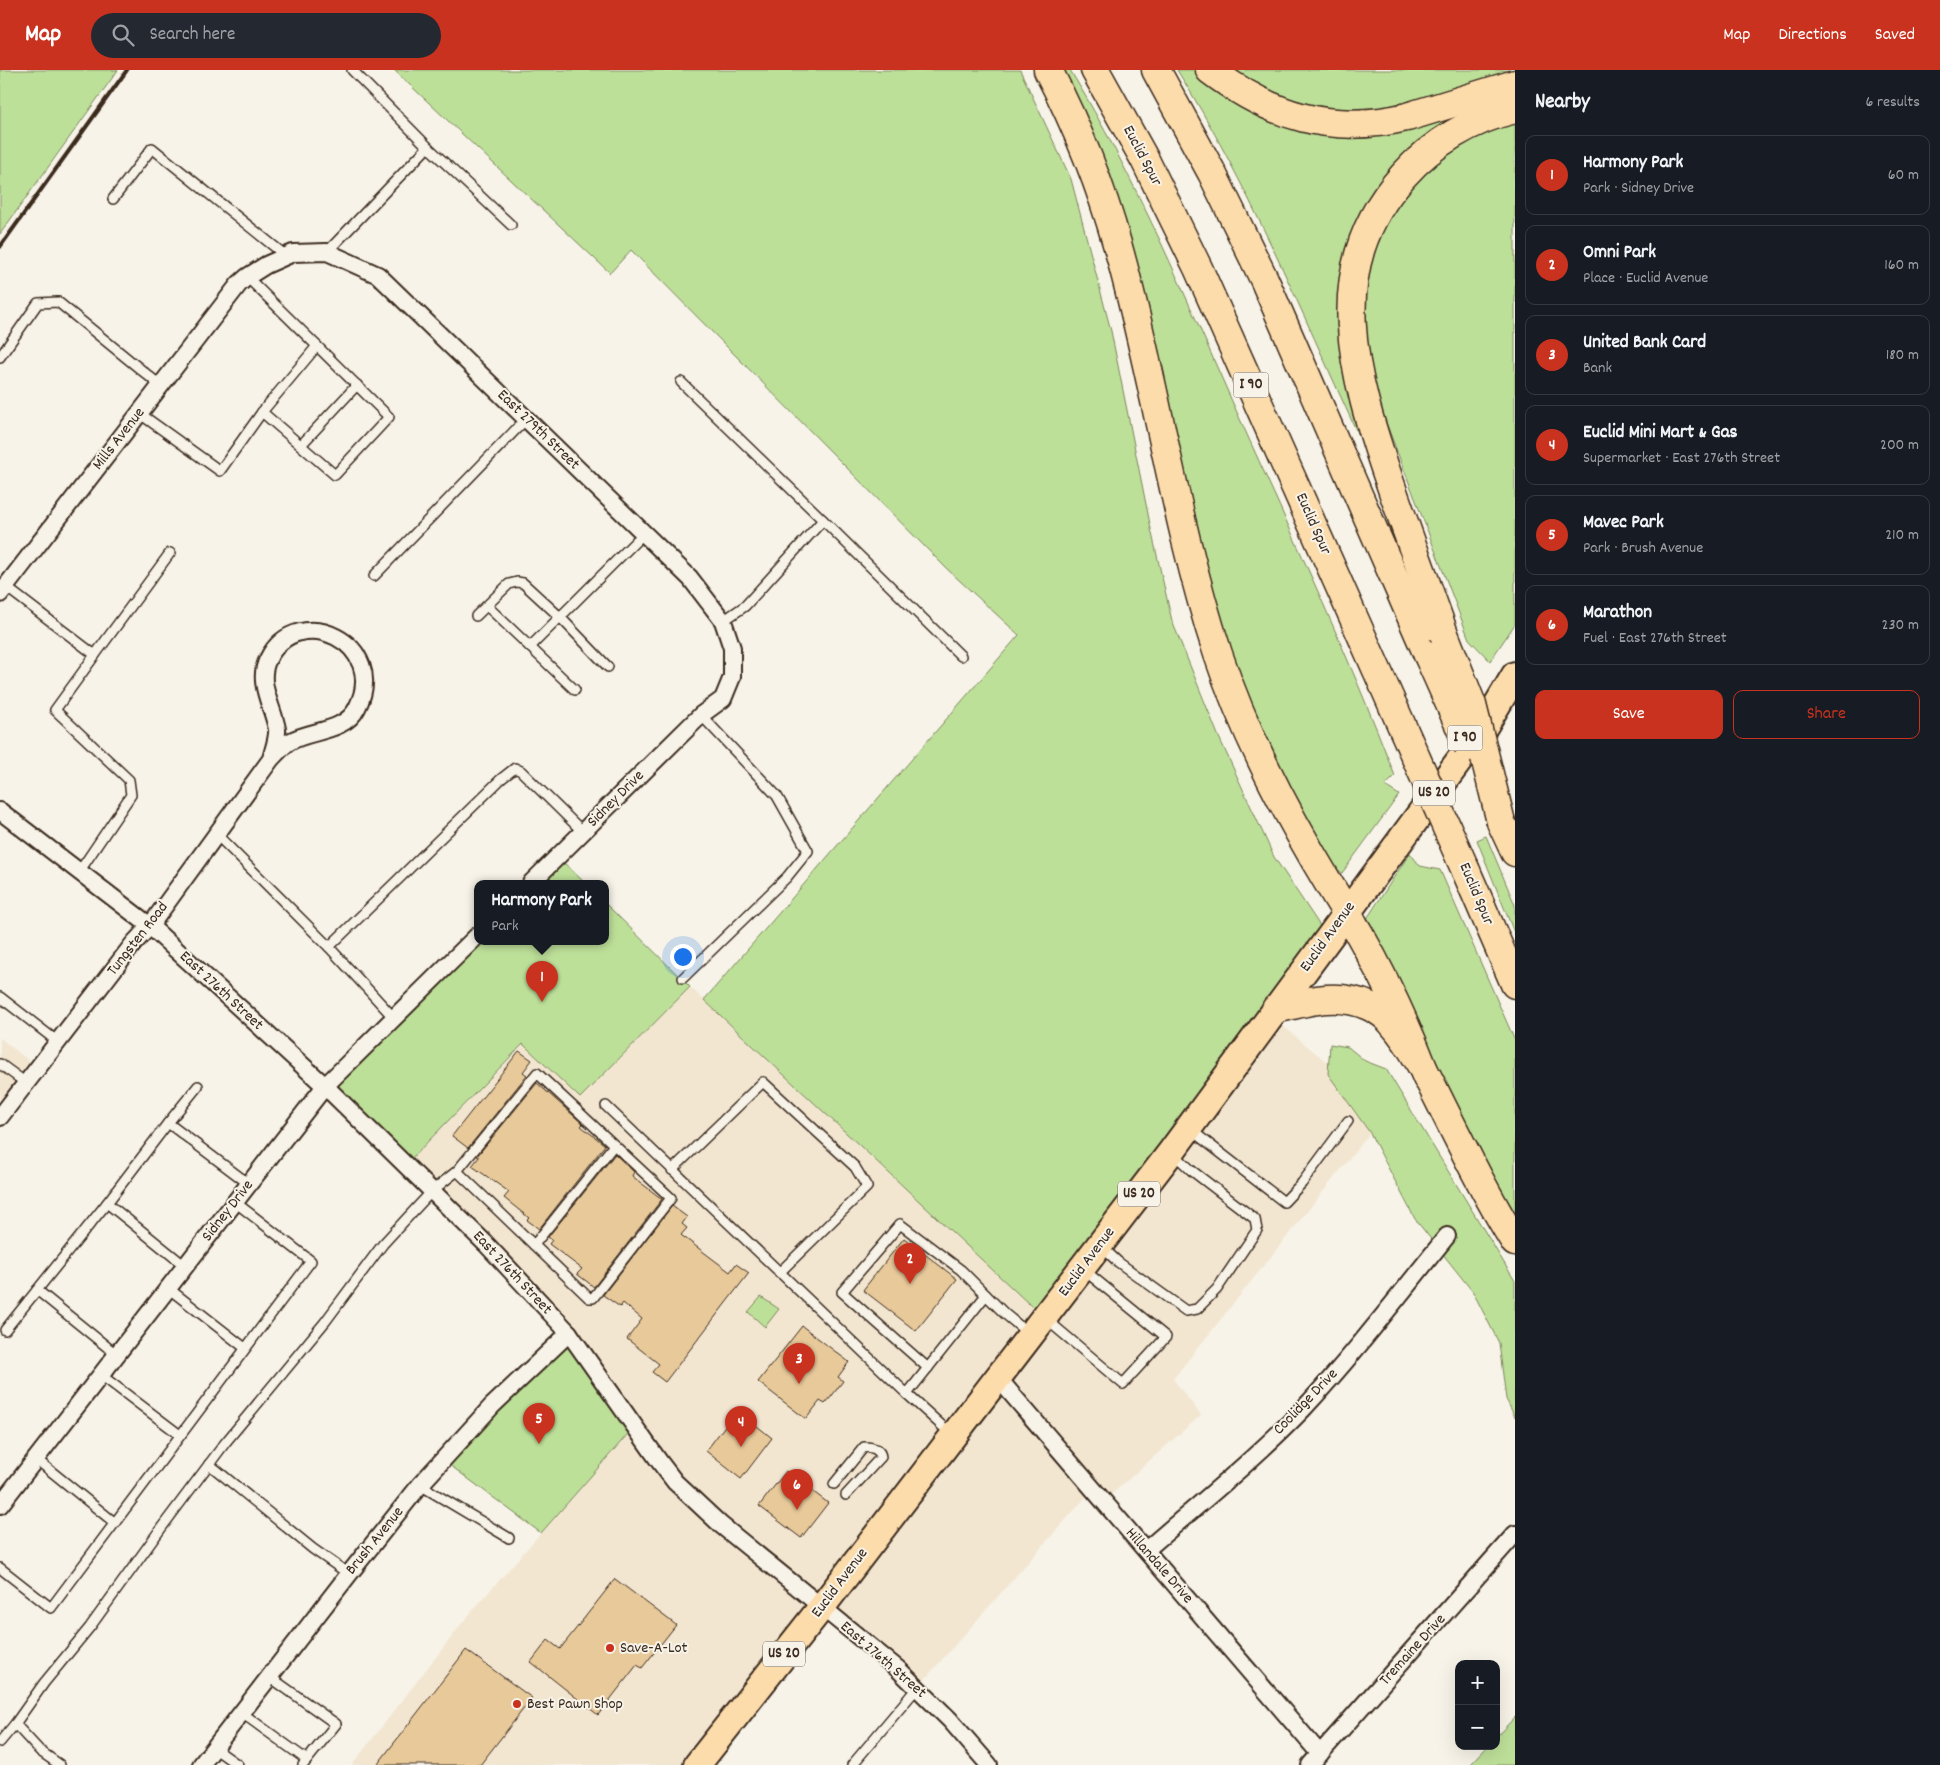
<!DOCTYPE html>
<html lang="en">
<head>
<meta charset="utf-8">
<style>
  :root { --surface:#171b24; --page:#242831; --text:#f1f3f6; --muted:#9ea1a6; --line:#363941; --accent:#c8321e }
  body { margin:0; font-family:Dekko,sans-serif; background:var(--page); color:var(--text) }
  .controls { position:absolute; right:15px; bottom:15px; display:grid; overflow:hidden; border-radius:10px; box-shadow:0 5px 20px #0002 }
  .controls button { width:45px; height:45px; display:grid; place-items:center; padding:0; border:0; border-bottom:1px solid var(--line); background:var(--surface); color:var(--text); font:25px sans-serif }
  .you { position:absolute; left:682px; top:886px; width:18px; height:18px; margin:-12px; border:4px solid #fff; border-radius:50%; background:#1a73e8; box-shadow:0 0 0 8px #1a73e833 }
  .badge { display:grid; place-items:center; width:32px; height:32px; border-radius:50%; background:var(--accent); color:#fff; font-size:16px; font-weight:700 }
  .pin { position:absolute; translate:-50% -41px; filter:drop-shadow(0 1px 2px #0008) }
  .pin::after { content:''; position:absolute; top:26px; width:18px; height:15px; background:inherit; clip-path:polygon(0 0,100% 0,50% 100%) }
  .popup { position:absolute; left:474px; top:810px; width:135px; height:65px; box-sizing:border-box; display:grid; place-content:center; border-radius:10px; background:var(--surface); filter:drop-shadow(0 1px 4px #0005); font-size:16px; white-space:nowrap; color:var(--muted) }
  .popup b { font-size:19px; color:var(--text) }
  .popup::after { content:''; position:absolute; left:50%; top:100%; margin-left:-10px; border:10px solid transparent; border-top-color:var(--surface) }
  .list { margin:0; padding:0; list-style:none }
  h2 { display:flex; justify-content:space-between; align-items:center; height:65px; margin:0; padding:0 20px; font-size:21px }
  h2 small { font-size:16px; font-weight:400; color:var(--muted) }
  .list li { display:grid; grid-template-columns:32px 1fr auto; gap:15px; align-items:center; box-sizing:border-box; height:80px; margin:0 10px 10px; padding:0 10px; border:1px solid var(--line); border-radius:10px }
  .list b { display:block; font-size:19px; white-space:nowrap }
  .list p { margin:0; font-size:16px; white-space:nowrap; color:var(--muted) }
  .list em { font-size:16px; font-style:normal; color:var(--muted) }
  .actions { display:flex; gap:10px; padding:15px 20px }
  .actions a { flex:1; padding:11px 0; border:1px solid var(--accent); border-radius:10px; text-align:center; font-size:18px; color:var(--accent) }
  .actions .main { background:var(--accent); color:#fff }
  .icon { flex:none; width:28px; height:28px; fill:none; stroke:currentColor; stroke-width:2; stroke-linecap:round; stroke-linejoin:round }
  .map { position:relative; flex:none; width:1515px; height:1695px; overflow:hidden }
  header { display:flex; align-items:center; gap:30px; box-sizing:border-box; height:70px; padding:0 25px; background:var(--accent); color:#fff }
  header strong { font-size:24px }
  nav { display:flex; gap:28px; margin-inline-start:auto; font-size:18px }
  .search { width:350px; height:45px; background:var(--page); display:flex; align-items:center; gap:12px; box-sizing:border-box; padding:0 18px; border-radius:28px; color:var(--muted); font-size:19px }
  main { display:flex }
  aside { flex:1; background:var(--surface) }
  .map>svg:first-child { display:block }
  .built { fill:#f2e6d1 }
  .green { fill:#bde099; stroke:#7c855c }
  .building { fill:#e8c99a; stroke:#3b2a1e }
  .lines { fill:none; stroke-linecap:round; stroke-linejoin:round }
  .service-casing { stroke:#3b2a1e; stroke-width:12 }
  .minor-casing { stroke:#3b2a1e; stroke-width:20 }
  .primary-casing { stroke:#3b2a1e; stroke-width:30 }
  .motorway-casing { stroke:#3b2a1e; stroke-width:31 }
  .service { stroke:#f7f3e8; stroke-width:9 }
  .minor { stroke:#f7f3e8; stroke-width:16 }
  .primary { stroke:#fddcac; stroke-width:26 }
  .motorway { stroke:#fddcac; stroke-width:28 }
  .rail { stroke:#3b2a1e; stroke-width:4 }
  .motorway-bridge-casing { stroke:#3b2a1e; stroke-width:31; stroke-linecap:butt }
  .motorway-bridge { stroke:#fddcac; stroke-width:28 }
  .poi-dot { fill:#c8321e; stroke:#f7f3e8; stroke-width:2 }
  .labels { text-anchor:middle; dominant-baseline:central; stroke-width:4; stroke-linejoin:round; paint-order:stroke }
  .shield { fill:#f7f3e8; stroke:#73665b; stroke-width:1 }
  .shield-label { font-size:15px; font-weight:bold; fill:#3b2a1e }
  .street-label { font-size:16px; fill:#3b2a1e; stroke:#f7f3e8 }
  .poi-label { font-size:16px; fill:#3b2a1e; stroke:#f7f3e8; text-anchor:start }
</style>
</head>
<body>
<header>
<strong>Map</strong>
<div class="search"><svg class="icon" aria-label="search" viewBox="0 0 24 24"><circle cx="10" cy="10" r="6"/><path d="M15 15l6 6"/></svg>Search here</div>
<nav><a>Map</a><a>Directions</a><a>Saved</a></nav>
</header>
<main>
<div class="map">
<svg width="1515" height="1695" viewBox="0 0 1515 1695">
  <rect width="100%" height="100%" fill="#f7f3e8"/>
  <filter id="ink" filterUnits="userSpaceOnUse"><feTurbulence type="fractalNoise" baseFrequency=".02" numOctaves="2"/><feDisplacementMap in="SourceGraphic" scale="10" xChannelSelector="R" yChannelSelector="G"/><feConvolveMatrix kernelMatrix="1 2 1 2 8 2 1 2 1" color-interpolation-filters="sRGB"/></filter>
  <g filter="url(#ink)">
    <g class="built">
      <polygon points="690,917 1044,1248 1271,946 1328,993 1370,1063 1173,1309 1201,1345 1104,1431 1093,1419 917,1618 821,1538 697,1695 352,1695 467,1547 634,1357 569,1263 405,1095 524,974 580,1028"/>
      <polygon points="0,968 38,998 0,1047"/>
    </g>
    <g class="green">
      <polygon points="0,0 118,0 0,164"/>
      <polygon points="394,0 1020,0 1071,109 1111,261 1151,459 1172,551 1218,665 1274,787 1328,868 1044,1248 704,930 1019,565 947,499 631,180 610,203"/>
      <path d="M1056 0H1070C1137 110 1187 230 1239 347 1293 466 1348 584 1395 706L1385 716 1399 725 1342 803 1331 794 1285 713 1242 619Z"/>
      <path d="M1177 0H1195L1220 20 1264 46 1487 37 1356 171 1364 355 1356 360C1300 239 1248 113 1177 0Z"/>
      <polygon points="1229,0 1515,0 1515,4 1408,37 1332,43 1292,33"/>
      <polygon points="1515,50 1515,554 1490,591 1469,569 1377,329 1364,275 1364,207 1377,160 1399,130 1428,98 1474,61"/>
      <polygon points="1486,766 1515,835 1515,865 1477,770"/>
      <polygon points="1410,783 1420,796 1440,800 1515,971 1515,1148 1470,1065 1364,853"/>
      <polygon points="558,787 585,813 531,813"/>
      <polygon points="606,834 690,917 580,1028 523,974 405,1095 325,1016 478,871 606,871"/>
      <polygon points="1330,974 1348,977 1365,991 1386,999 1515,1211 1515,1347 1506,1329 1499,1273 1473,1222 1415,1149 1370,1063 1328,1004"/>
      <polygon points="761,1227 779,1239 765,1257 748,1242"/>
      <polygon points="569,1263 634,1357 541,1463 443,1390"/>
      <polygon points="1515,1647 1515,1695 1470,1695 1488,1676 1496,1676 1496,1667"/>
    </g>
    <g class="building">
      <polygon points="519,981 532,990 523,1002 527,1005 468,1078 452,1066"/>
      <polygon points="537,1013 583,1054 581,1056 605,1075 539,1159 527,1150 529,1148 504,1128 509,1122 472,1096 479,1087 477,1086"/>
      <polygon points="615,1084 634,1102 632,1106 662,1129 594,1217 577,1204 582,1199 549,1174 552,1170 548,1167"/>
      <polygon points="672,1136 687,1147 682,1154 687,1158 681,1165 730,1202 736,1194 749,1203 665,1312 652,1302 659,1294 627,1269 642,1249 623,1233 620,1237 603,1225"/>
      <polygon points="904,1168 957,1209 916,1261 863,1220"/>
      <polygon points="802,1256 849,1292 838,1307 843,1311 831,1327 825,1334 820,1331 806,1349 758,1312"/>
      <polygon points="737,1340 772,1368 741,1409 706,1381"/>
      <polygon points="786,1401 828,1433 801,1468 759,1436"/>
      <polygon points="615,1509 676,1555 642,1598 637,1595 598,1645 531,1592 548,1570 560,1579"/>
      <polygon points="466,1580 532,1628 480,1695 377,1695"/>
    </g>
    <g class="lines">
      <defs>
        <g id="service">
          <polyline points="428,77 511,155"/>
          <polyline points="113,129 152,78 286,186"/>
          <polyline points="327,182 428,77 352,0"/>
          <polyline points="0,287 38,233 58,232 161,316"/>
          <polyline points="681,312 823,450"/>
          <polyline points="262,342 317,276"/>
          <polyline points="139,343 220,401 262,342 335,405 389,347 247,207"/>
          <polyline points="302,374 357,315"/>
          <polyline points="374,506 526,349"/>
          <polyline points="6,517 95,585 55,640 129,710 131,725 79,802"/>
          <polyline points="487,536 575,620"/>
          <polyline points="476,546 509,514 517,512 523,513 560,547 608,597"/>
          <polyline points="723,551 745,536 823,450 961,586"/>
          <polyline points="530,577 644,463"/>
          <polyline points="95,585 170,483"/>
          <polyline points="216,764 329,877 501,709 515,698 521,701 583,762"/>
          <polyline points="329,877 394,948"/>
          <polyline points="683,908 787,807 808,781 777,726 701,645"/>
          <polyline points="0,927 58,972"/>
          <polyline points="0,994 26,1013"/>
          <polyline points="198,1016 168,1053 249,1114"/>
          <polyline points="606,1036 907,1324"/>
          <polyline points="168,1053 107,1133 185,1196"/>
          <polyline points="1191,1060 1284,1132 1302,1113 1348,1051"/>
          <polyline points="672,1100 763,1012 855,1097 867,1117 779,1203"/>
          <polyline points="534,1175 614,1075"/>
          <polyline points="1102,1177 1118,1192 1186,1241 1197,1239 1217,1219 1257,1160 1255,1149 1191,1100 1172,1082"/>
          <polyline points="168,1218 245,1278"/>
          <polyline points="37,1220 117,1285"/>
          <polyline points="1046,1249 1123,1314 1166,1267 1084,1200"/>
          <polyline points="5,1260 107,1133"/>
          <polyline points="928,1298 842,1222 900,1154 961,1200 986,1225"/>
          <polyline points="101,1305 180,1365"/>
          <polyline points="951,1364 907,1324 986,1225 1005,1244 1029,1264"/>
          <polyline points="36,1389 115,1453"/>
          <polyline points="209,1394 313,1479 349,1504"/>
          <path d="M834 1414 864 1377C872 1377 880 1379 881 1387L846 1425"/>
          <polyline points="420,1415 509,1468"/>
          <polyline points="0,1498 51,1538 311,1191 235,1132"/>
          <polyline points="270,1607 336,1654 303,1695"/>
          <polyline points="242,1643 307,1690"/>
          <polyline points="15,1654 44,1613 90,1557 162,1457 225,1373 325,1252 383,1174 432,1121 457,1101 537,1003 671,1128 593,1228 589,1228 457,1101"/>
          <polyline points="0,1672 15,1654 40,1681 60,1695"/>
          <polyline points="214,1678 238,1695"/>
          <polyline points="852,1695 917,1618"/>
        </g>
        <g id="minor">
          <polyline points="0,524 239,214 247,207 266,195 293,183 327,182 378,205 690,508 723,551 732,578 732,607 723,629 701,645 531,813"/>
          <polyline points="0,741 150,856 325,1016 486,1174 569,1263 659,1391 675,1412 721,1455 898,1599 950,1650 989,1695"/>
          <path d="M0 1047 134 873 150 856 271 689C277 683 283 675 291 671 311 660 345 662 357 638 390 574 298 529 268 589 256 612 273 636 277 659 278 668 273 680 271 689"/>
          <polyline points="998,1308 1320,1684"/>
          <polyline points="0,1435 325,1016 478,865"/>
          <path d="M1146 1480C1199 1434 1255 1389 1304 1338 1355 1283 1400 1224 1447 1166"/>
          <polyline points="201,1695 349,1504 420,1415 492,1336 569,1263"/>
          <polyline points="1310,1695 1515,1464"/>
        </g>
        <polyline id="primary" points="697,1695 821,1538 1171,1082 1484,657 1515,605"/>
        <g id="motorway">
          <path d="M1048 0C1077 56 1101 116 1118 177 1156 311 1174 451 1218 584 1245 665 1285 741 1329 814 1339 831 1350 848 1360 865 1386 911 1408 959 1427 1008"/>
          <polyline points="1095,0 1145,90 1198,198 1393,636"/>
          <polyline points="1156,0 1212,103 1264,209 1428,585"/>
          <path d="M1210 0C1271 46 1331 65 1407 47L1515 14"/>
          <path d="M1444 564C1426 513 1407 462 1389 410 1354 307 1320 198 1403 106 1432 73 1472 49 1515 39"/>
          <polyline points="1501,752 1515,782"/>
          <polyline points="1466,801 1515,914"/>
          <path d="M1276 939C1308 931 1338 922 1369 936 1378 940 1387 946 1393 954 1415 979 1430 1012 1445 1042 1467 1086 1489 1130 1515 1172"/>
        </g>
      </defs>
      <use href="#service" class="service-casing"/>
      <use href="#minor" class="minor-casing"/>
      <use href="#primary" class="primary-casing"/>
      <use href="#motorway" class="motorway-casing"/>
      <use href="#service" class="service"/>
      <use href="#minor" class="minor"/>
      <use href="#primary" class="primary"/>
      <use href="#motorway" class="motorway"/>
      <polyline class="rail" points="0,177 127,0"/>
      <defs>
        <g id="motorway-bridge">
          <polyline points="1444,564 1472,635 1501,752"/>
          <polyline points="1428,585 1469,677"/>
          <polyline points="1393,636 1466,801"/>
        </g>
      </defs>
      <use href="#motorway-bridge" class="motorway-bridge-casing"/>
      <use href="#motorway-bridge" class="motorway-bridge"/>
    </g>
  </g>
  <g class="poi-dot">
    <circle cx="610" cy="1578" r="5"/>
    <circle cx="517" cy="1634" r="5"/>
  </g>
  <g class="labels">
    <g class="shield">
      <rect x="1233.5" y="302.5" width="35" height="25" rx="4"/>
      <rect x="1447.5" y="655.5" width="35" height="25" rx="4"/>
      <rect x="1413" y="710.5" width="42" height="25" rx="4"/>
      <rect x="1118" y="1111.5" width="42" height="25" rx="4"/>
      <rect x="763" y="1571.5" width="42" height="25" rx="4"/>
    </g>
    <g class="shield-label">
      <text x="1251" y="315">I 90</text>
      <text x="1465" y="668">I 90</text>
      <text x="1434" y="723">US 20</text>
      <text x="1139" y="1124">US 20</text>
      <text x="784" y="1584">US 20</text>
    </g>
    <g class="street-label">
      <text transform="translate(1142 86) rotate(62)">Euclid Spur</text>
      <text transform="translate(538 360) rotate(44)">East 279th Street</text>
      <text transform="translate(119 369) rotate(-52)">Mills Avenue</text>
      <text transform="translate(1313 454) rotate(66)">Euclid Spur</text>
      <text transform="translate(616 729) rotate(-45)">Sidney Drive</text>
      <text transform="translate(1476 824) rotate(67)">Euclid Spur</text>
      <text transform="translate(1328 867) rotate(-54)">Euclid Avenue</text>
      <text transform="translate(138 869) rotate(-52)">Tungsten Road</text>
      <text transform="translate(221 921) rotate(43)">East 276th Street</text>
      <text transform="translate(228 1141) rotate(-52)">Sidney Drive</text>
      <text transform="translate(1087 1192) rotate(-53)">Euclid Avenue</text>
      <text transform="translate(512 1203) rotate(47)">East 276th Street</text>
      <text transform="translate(1306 1332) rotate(-46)">Coolidge Drive</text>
      <text transform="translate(375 1471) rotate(-51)">Brush Avenue</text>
      <text transform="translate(1159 1496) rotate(49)">Hillandale Drive</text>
      <text transform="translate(840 1513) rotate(-53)">Euclid Avenue</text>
      <text transform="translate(1413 1580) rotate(-48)">Tremaine Drive</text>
      <text transform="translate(883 1590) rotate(41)">East 276th Street</text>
    </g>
    <g class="poi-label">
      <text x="620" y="1578">Save-A-Lot</text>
      <text x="527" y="1634">Best Pawn Shop</text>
    </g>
  </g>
</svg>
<div class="controls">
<button>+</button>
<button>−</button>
</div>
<div class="you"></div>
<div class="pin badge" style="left:542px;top:932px">1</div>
<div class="popup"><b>Harmony Park</b>Park</div>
<div class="pin badge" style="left:910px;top:1214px">2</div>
<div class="pin badge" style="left:799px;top:1314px">3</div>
<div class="pin badge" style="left:741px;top:1377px">4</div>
<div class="pin badge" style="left:539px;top:1374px">5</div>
<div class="pin badge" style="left:797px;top:1440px">6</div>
</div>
<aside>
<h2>Nearby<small>6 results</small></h2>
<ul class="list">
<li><span class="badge">1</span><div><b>Harmony Park</b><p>Park · Sidney Drive</p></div><em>60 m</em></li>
<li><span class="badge">2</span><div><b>Omni Park</b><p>Place · Euclid Avenue</p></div><em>160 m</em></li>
<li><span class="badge">3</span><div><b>United Bank Card</b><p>Bank</p></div><em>180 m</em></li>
<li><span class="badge">4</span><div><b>Euclid Mini Mart &amp; Gas</b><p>Supermarket · East 276th Street</p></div><em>200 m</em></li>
<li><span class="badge">5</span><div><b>Mavec Park</b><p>Park · Brush Avenue</p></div><em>210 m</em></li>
<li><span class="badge">6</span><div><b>Marathon</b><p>Fuel · East 276th Street</p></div><em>230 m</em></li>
</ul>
<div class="actions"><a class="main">Save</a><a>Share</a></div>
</aside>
</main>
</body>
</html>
